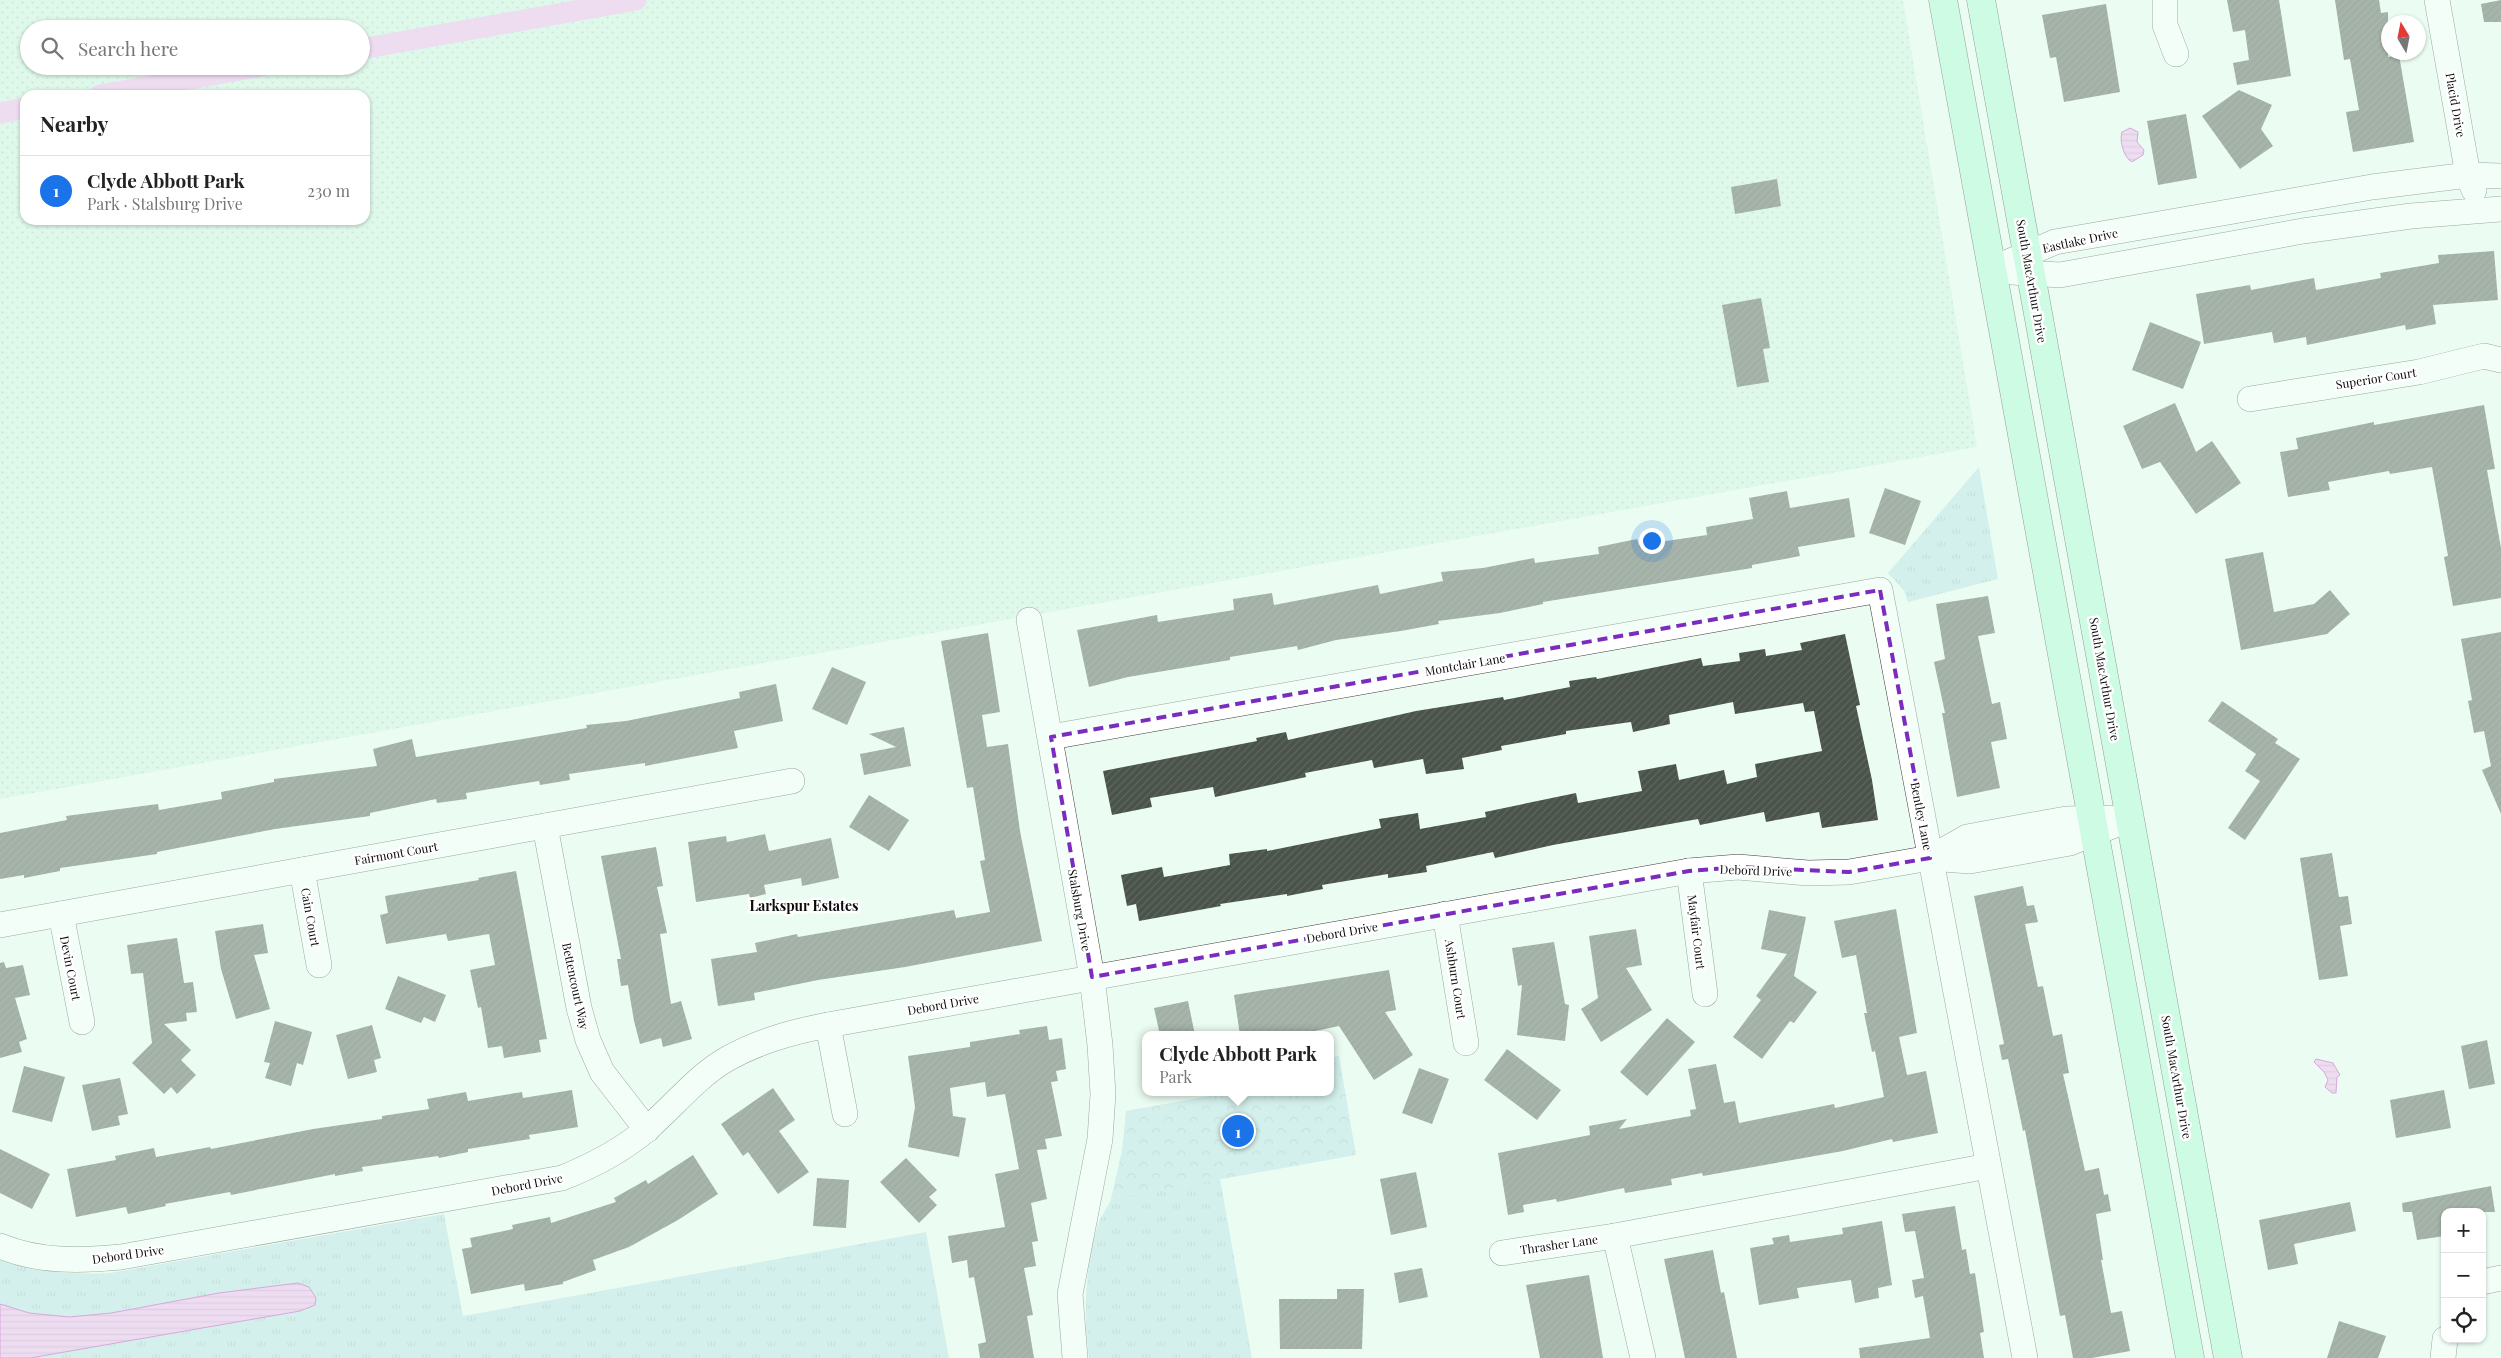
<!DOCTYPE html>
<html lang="en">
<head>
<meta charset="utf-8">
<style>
  :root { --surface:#fff; --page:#f2f2f2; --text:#222; --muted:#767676; --line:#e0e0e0; --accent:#1a73e8 }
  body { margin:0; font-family:"Playfair Display",serif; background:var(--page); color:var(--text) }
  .controls { position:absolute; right:15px; bottom:15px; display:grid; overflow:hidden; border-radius:10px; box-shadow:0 1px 4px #0004 }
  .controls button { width:45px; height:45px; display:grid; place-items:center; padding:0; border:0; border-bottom:1px solid var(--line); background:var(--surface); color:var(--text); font:25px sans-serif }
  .compass { position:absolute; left:2381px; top:15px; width:45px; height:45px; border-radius:50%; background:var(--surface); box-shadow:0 1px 4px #0004; rotate:350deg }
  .you { position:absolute; left:1651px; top:540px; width:18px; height:18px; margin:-12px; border:4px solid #fff; border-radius:50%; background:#1a73e8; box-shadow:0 0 0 8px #1a73e833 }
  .badge { display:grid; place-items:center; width:32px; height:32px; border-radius:50%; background:var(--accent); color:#fff; font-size:16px; font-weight:700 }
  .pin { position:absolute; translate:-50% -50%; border:2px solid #fff; box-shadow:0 1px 5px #0006 }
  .popup { position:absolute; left:1142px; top:1031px; width:192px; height:65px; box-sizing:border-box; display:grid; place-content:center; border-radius:10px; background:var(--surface); filter:drop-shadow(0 1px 4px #0005); font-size:16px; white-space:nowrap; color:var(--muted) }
  .popup b { font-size:19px; color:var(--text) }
  .popup::after { content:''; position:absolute; left:50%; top:100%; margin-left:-10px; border:10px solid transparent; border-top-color:var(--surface) }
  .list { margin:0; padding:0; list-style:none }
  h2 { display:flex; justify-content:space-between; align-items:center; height:65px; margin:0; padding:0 20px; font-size:21px }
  h2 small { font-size:16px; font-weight:400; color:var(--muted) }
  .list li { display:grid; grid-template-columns:32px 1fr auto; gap:15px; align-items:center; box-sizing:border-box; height:70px; padding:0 20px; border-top:1px solid var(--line) }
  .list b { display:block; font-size:19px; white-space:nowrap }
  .list p { margin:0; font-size:16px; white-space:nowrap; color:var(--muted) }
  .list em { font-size:16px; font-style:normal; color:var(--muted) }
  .icon { flex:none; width:28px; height:28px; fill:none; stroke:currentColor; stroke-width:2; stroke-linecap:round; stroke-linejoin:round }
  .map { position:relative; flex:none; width:2501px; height:1358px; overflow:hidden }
  .search { position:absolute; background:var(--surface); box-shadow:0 1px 4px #0004; left:20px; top:20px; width:350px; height:55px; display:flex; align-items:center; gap:12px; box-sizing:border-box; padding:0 18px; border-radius:28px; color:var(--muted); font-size:19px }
  .panel { position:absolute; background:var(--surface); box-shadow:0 1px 4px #0004; left:20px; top:90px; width:350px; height:135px; border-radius:15px }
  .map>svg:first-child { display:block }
  .farmland { fill:url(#farmland-dots); fill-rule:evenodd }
  .grass { fill:url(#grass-tufts) }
  .park { fill:url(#park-crowns) }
  .water { fill:url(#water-rules); stroke:#c141be }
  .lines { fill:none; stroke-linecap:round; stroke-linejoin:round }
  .canal { stroke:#f1b4f0; stroke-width:21 }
  .building { fill:url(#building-hatch) }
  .street-casing { stroke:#3e3e3e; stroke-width:26 }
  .secondary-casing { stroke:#2d2d2d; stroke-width:29 }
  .street { stroke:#fff; stroke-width:25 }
  .secondary { stroke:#acf8d3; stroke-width:28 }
  .marked { fill:none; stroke:#7b2cbf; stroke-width:4; stroke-dasharray:10 6; stroke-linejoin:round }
  .labels { text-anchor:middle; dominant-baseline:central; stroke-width:5; stroke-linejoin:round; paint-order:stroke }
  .street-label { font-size:12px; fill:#0b0b0b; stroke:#fff }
  .neighbourhood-label { font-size:14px; font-weight:bold; fill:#0b0b0b; stroke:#fff }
</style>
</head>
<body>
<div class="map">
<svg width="2501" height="1358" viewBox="0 0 2501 1358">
  <defs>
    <pattern id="farmland-dots" width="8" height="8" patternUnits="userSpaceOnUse" patternTransform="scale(1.25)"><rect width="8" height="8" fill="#cef1e1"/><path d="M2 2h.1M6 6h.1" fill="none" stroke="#b0cdc0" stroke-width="1.8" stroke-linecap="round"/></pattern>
    <pattern id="grass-tufts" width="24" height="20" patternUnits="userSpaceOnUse" patternTransform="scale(1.25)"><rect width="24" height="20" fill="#b8e0e4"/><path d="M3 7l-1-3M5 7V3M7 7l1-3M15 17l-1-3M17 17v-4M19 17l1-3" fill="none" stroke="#9dbfc2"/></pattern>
    <pattern id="park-crowns" width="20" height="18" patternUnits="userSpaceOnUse" patternTransform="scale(1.25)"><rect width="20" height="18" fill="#b8e0e4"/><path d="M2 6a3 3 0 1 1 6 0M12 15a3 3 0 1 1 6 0" fill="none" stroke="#9dbfc2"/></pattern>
    <pattern id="water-rules" width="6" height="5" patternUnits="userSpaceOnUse" patternTransform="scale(1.25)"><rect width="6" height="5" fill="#f1b4f0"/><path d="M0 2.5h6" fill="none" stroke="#cd99cc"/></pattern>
    <pattern id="building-hatch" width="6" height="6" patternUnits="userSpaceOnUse" patternTransform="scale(1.25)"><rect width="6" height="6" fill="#495349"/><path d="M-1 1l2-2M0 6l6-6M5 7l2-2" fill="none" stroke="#5f675f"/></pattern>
  </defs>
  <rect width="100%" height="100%" fill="#ebfdf3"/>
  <path class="farmland" d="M0 0H1903L1977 447 0 799ZM29 29H361V66H29ZM25 95H365V220H25Z"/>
  <g class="grass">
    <polygon points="1979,467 1998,579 1908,602 1904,591 1888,573"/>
    <path d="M1220 1179 1252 1358H1089C1083 1316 1085 1268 1097 1227 1100 1217 1107 1209 1111 1199Z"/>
    <path d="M444 1214 463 1316 926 1232 949 1358H0V1260C36 1272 72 1275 110 1273Z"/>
  </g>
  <polygon class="park" points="1339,1056 1356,1155 1111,1199 1122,1150 1126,1111 1232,1092 1330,1092 1331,1057"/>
  <g class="water">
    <path d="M2130 128 2138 132 2137 142 2144 150 2143 155 2132 162C2124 158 2119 141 2122 132Z"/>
    <polygon points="2316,1059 2333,1063 2340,1075 2337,1077 2336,1093 2332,1093 2325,1087 2328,1080 2324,1072 2314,1062"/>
    <polygon points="298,1283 309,1287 316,1298 315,1305 300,1311 30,1358 0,1358 0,1304 29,1313 69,1317 111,1313 219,1293"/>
  </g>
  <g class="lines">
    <g class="canal">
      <polyline points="361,49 636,0"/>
      <polyline points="100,95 262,66"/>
      <polyline points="0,113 25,108"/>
    </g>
  </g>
  <g class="building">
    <polygon points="2227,0 2279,0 2291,76 2237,85 2233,63 2249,60 2245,30 2233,32"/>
    <polygon points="2335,0 2379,0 2381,13 2388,12 2388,57 2399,55 2414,142 2353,152 2346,112 2359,110 2350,59 2344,60"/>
    <polygon points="2501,0 2501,22 2484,22 2481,4"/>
    <polygon points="2106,4 2120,92 2064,102 2056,57 2050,58 2042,15"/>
    <polygon points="2239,90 2272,105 2261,129 2273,146 2240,169 2202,116"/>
    <polygon points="2186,114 2197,178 2158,185 2147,121"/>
    <polygon points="1777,179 1781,206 1735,214 1731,187"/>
    <polygon points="2494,251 2498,300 2433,305 2436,324 2406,330 2405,325 2307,345 2306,337 2274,343 2272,332 2204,344 2196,294 2250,285 2251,290 2314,278 2316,290 2381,278 2380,273 2439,263 2438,255"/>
    <polygon points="1761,298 1770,348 1763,349 1769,382 1737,387 1722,305"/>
    <polygon points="2150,322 2201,342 2183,389 2132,370"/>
    <polygon points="2175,403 2196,452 2212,441 2241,483 2196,514 2160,462 2142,469 2123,426"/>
    <polygon points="2484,405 2495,469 2487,470 2501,548 2501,598 2453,606 2444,557 2448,556 2432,467 2390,474 2389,471 2328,482 2330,490 2288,497 2280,452 2298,449 2296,438 2374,422 2374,425"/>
    <polygon points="1885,488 1921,501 1905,545 1869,533"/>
    <polygon points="1787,491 1790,508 1849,498 1855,537 1798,547 1800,556 1752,565 1752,568 1543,602 1543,604 1500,613 1438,621 1439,624 1401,631 1336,640 1298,650 1297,646 1230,657 1230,660 1128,677 1089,687 1077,630 1157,615 1158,622 1234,610 1233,599 1272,593 1274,605 1378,585 1380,594 1443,581 1441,572 1483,568 1534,558 1535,563 1599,554 1598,547 1637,539 1639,545 1707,535 1706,527 1753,519 1749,498"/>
    <polygon points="2263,552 2274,612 2314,604 2330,590 2350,614 2327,634 2241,650 2225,559"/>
    <polygon points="1988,596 1995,633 1978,636 1992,704 2000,702 2007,739 1991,742 2000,788 1957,797 1942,713 1945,713 1934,662 1945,659 1936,604"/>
    <polygon points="2501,632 2501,814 2482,770 2491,766 2484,731 2474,733 2468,701 2472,700 2461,639"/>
    <polygon points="988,633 1000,712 982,715 987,747 1008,744 1020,831 1042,941 905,967 818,980 754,993 755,1000 718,1006 711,959 757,952 755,943 797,934 798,937 954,910 956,918 990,912 980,861 985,860 973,787 967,788 941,641"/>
    <polygon points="1845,634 1860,705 1856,706 1872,780 1878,820 1822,828 1819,812 1766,822 1764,812 1700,825 1698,819 1553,845 1495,858 1493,852 1426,866 1427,872 1388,878 1388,874 1322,885 1323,889 1287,896 1287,894 1220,904 1221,906 1139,921 1136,904 1127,906 1121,875 1162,867 1164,877 1230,865 1229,854 1267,849 1267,851 1381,828 1379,819 1418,813 1420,829 1486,817 1485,812 1576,793 1578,803 1642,791 1638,771 1676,764 1679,780 1724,770 1727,784 1757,777 1755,764 1822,751 1814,711 1805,712 1803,703 1735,714 1733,702 1669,715 1670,724 1633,732 1631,722 1566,731 1566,734 1501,746 1502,750 1462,758 1464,769 1426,774 1423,759 1374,768 1372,760 1305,773 1306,777 1215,797 1213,787 1150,798 1152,807 1112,815 1103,771 1257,741 1256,738 1286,732 1288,740 1416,711 1503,697 1504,700 1570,687 1569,681 1596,677 1597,679 1701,658 1703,666 1740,661 1739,653 1765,649 1766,656 1802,650 1800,643"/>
    <polygon points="832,667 866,682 847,725 812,709"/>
    <polygon points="776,684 783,721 734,731 738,748 645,766 645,763 569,774 570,780 540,785 539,781 466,793 467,799 437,803 436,799 370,813 370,816 275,829 157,852 157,854 60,868 60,871 24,878 24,875 0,879 0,833 67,820 66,816 158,804 159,810 222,799 221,792 274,782 274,779 377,766 373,749 412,739 416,757 587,728 586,725 626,721 740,698 739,692"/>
    <polygon points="2222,701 2278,739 2275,743 2300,759 2245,840 2228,828 2260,781 2245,771 2256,754 2208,721"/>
    <polygon points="904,727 911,766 864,775 860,754 896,747 869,734"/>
    <polygon points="869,795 909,820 889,851 849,827"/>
    <polygon points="765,834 769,851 831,838 839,878 802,886 801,878 764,885 766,894 750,898 749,894 696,902 688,842 726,836 727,842"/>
    <polygon points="656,847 663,886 657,887 667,933 660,934 671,1004 681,1001 692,1039 663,1047 661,1038 640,1044 634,1021 628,985 621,986 617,959 621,959 601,856"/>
    <polygon points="2332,853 2339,897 2348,896 2352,924 2340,926 2348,976 2319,980 2300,858"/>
    <polygon points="516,871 547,1039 539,1040 541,1052 504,1058 502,1046 488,1048 481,1007 478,1008 470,970 495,965 489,934 448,941 446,934 386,944 380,915 388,913 385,896 479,880 478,878"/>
    <polygon points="2023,886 2027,906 2034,905 2038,922 2025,924 2038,987 2043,986 2053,1036 2062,1034 2069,1073 2063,1074 2085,1171 2099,1168 2104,1195 2108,1194 2111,1211 2096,1214 2103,1260 2101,1260 2111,1313 2122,1311 2130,1351 2092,1358 2073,1358 2065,1315 2060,1316 2025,1130 2023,1131 2008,1059 2002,1060 1999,1045 2004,1044 1974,896"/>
    <polygon points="1896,909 1917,1033 1899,1037 1907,1075 1926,1071 1938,1133 1893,1142 1892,1139 1843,1151 1703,1176 1702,1173 1671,1179 1672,1185 1625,1193 1624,1188 1557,1202 1556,1199 1523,1205 1524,1212 1508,1215 1498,1153 1590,1135 1589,1126 1627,1119 1619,1129 1691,1116 1690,1110 1696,1109 1688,1069 1716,1064 1724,1103 1735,1101 1739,1123 1834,1104 1835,1108 1884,1097 1875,1051 1872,1052 1864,1013 1867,1013 1856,955 1842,958 1834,921"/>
    <polygon points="1769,910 1806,917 1794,976 1817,992 1794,1023 1790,1021 1762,1059 1733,1037 1761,1000 1756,996 1787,954 1761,949"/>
    <polygon points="263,924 268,953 254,955 270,1009 236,1019 221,969 215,931"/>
    <polygon points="1636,929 1642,965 1626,968 1652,1010 1601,1042 1581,1009 1598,998 1589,936"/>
    <polygon points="177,938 184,983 193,982 197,1012 186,1013 187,1021 164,1024 191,1050 181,1060 196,1075 177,1094 171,1087 164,1094 132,1063 152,1043 143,973 131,974 127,945"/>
    <polygon points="1554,942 1565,1004 1569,1005 1565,1041 1517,1035 1522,985 1518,986 1512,948"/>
    <polygon points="4,962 6,968 23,965 30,995 15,998 27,1039 19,1042 22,1052 0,1058 0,963"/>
    <polygon points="1389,970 1396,1010 1385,1012 1413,1055 1374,1080 1339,1026 1296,1035 1240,1035 1234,995"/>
    <polygon points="398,976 446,995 435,1022 424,1017 421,1023 385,1009"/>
    <polygon points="1188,1001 1195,1035 1160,1035 1154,1008"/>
    <polygon points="1667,1018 1695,1042 1647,1096 1620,1072"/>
    <polygon points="275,1021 312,1032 303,1065 297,1063 291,1086 265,1078 270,1063 264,1062"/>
    <polygon points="372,1025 381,1058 374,1060 377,1072 348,1079 336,1035"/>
    <polygon points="1047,1026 1049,1040 1062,1038 1066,1069 1056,1071 1058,1081 1051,1082 1062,1136 1045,1139 1047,1149 1037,1150 1047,1199 1031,1203 1038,1241 1032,1242 1036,1266 1024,1268 1033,1315 1027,1316 1034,1358 980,1358 978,1344 986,1342 974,1277 969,1278 967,1260 952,1263 948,1236 1005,1227 995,1174 1019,1169 1005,1094 987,1097 985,1082 950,1088 953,1116 966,1118 959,1157 908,1147 915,1107 908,1056 970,1047 970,1042 1020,1034 1019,1030"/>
    <polygon points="2487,1040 2495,1084 2469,1089 2461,1046"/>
    <polygon points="1507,1049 1561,1090 1537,1120 1484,1080"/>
    <polygon points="24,1066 65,1077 52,1122 12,1112"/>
    <polygon points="1419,1068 1449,1079 1432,1124 1402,1113"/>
    <polygon points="120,1078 128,1114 118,1116 120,1125 92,1131 82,1085"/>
    <polygon points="773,1088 795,1120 779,1131 809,1172 778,1194 748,1152 743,1156 721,1124"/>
    <polygon points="572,1090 578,1127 529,1135 530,1139 468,1149 468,1152 439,1158 438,1156 362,1167 363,1171 335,1176 335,1174 231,1195 230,1192 165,1204 166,1206 128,1214 126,1207 76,1217 67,1169 116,1160 115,1156 154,1148 156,1157 210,1147 211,1149 313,1129 382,1119 382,1116 429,1109 427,1099 466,1092 468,1101 522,1092 523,1098"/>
    <polygon points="2444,1090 2451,1128 2396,1138 2390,1100"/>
    <polygon points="0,1149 50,1174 32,1209 0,1193"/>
    <polygon points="693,1155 718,1194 678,1220 629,1247 593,1260 596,1270 563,1282 563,1284 525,1291 524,1284 471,1294 462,1249 472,1247 470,1238 513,1229 512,1225 550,1217 551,1223 616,1202 614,1198 646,1180 648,1184"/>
    <polygon points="906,1158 937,1190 929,1197 937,1205 919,1223 880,1182"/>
    <polygon points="1416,1172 1427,1227 1391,1235 1380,1179"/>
    <polygon points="817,1178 849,1180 846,1228 813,1226"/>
    <polygon points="2491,1186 2495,1212 2445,1212 2445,1236 2417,1240 2412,1212 2403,1212 2402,1203"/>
    <polygon points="2350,1202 2356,1231 2294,1244 2298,1264 2268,1270 2259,1220"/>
    <polygon points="1955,1206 1962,1250 1966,1249 1970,1274 1975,1273 1984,1332 1980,1333 1984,1358 1860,1358 1859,1348 1930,1338 1923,1296 1915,1298 1912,1280 1924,1278 1915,1231 1905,1232 1902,1214"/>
    <polygon points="1882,1221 1892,1285 1878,1288 1879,1298 1855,1303 1851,1280 1797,1288 1799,1298 1759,1305 1750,1248 1774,1244 1772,1238 1789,1235 1790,1242 1843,1234 1842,1228"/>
    <polygon points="1713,1250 1721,1293 1724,1292 1737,1358 1685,1358 1664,1259"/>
    <polygon points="1422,1268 1428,1297 1399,1303 1394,1273"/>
    <polygon points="1589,1275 1603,1358 1540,1358 1526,1285"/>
    <polygon points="1337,1289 1364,1289 1362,1349 1280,1349 1279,1299 1337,1299"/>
    <polygon points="2339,1321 2386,1336 2378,1358 2327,1358"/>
  </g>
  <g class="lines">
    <defs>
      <g id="street">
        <polyline points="2165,0 2165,25 2176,54"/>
        <polyline points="2437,0 2468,175 2474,190"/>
        <polyline points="1992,269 2055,242 2372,187 2468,175 2501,176"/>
        <polyline points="2012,272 2060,275 2303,231 2411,216 2501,209"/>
        <polyline points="2250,399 2419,372 2484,356 2501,360"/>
        <polyline points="1029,620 1092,977 1100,1045 1103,1094 1100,1139 1070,1294 1075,1358"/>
        <polyline points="1051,737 1880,590 2025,1358"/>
        <polyline points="545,826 579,1008 588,1040 602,1072 647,1130"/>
        <polyline points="1930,858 1967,837 2066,819 2110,818"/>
        <polyline points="302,870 319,965"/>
        <polyline points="1689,871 1705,994"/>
        <polyline points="61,914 82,1022"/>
        <polyline points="1445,914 1466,1043"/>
        <polyline points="0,925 792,781"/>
        <polyline points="828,1025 845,1114"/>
        <path d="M0 1246C39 1262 80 1261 121 1257L562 1178C592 1166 622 1151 647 1129 674 1106 696 1077 727 1059 759 1041 792 1032 828 1025L1689 871 1738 867 1808 873 1849 872 1930 858 1970 861 2070 843 2130 819"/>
        <polyline points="1502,1253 1615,1236"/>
        <polyline points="2482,1282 2501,1278"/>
        <polyline points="1643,1358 1615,1236 1988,1166"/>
        <polyline points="2443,1358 2445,1339"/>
      </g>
      <g id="secondary">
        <polyline points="1943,0 2190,1358"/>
        <polyline points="1981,0 2228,1358"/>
      </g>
    </defs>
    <use href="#street" class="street-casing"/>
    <use href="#secondary" class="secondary-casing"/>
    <use href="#street" class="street"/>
    <use href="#secondary" class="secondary"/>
  </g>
  <path d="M0 0H2501V1358H0ZM1880 590 1930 858 1849 872 1738 867 1689 871 1092 977 1051 737Z" fill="#ebfdf3" fill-opacity=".55" fill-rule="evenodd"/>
  <path class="marked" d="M1880 590 1930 858 1849 872 1738 867 1689 871 1092 977 1051 737Z"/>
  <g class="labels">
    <g class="street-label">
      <text transform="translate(2456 105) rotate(80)">Placid Drive</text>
      <text transform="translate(2080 240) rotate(-12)">Eastlake Drive</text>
      <text transform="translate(2032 281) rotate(80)">South MacArthur Drive</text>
      <text transform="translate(2376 378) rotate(-9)">Superior Court</text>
      <text transform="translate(1465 664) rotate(-10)">Montclair Lane</text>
      <text transform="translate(2105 679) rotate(80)">South MacArthur Drive</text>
      <text transform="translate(1922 816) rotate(79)">Bentley Lane</text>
      <text transform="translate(396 853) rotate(-10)">Fairmont Court</text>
      <text transform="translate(1756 870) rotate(2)">Debord Drive</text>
      <text transform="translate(1080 910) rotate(80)">Stalsburg Drive</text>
      <text transform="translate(311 917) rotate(80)">Cain Court</text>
      <text transform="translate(1342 932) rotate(-10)">Debord Drive</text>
      <text transform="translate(1697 932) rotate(83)">Mayfair Court</text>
      <text transform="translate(71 968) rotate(79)">Devin Court</text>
      <text transform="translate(1456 979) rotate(81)">Ashburn Court</text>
      <text transform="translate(576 986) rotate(78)">Bettencourt Way</text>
      <text transform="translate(943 1004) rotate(-10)">Debord Drive</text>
      <text transform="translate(2177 1077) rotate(80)">South MacArthur Drive</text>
      <text transform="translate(527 1184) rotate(-11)">Debord Drive</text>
      <text transform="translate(1559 1244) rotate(-8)">Thrasher Lane</text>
      <text transform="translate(128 1254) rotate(-8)">Debord Drive</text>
    </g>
    <g class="neighbourhood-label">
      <text x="804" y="905">Larkspur Estates</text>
    </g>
  </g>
</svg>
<div class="controls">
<button>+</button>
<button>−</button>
<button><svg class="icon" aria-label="locate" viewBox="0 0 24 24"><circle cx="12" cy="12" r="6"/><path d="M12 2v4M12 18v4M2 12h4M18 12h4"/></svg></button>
</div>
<svg class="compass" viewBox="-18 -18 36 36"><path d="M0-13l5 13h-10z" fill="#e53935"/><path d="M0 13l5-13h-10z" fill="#767676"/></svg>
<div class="you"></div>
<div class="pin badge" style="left:1238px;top:1131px">1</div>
<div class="popup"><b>Clyde Abbott Park</b>Park</div>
<div class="search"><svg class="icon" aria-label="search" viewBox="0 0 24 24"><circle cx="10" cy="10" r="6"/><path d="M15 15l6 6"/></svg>Search here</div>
<section class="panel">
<h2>Nearby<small></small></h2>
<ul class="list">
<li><span class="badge">1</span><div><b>Clyde Abbott Park</b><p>Park · Stalsburg Drive</p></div><em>230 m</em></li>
</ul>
</section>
</div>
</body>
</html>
